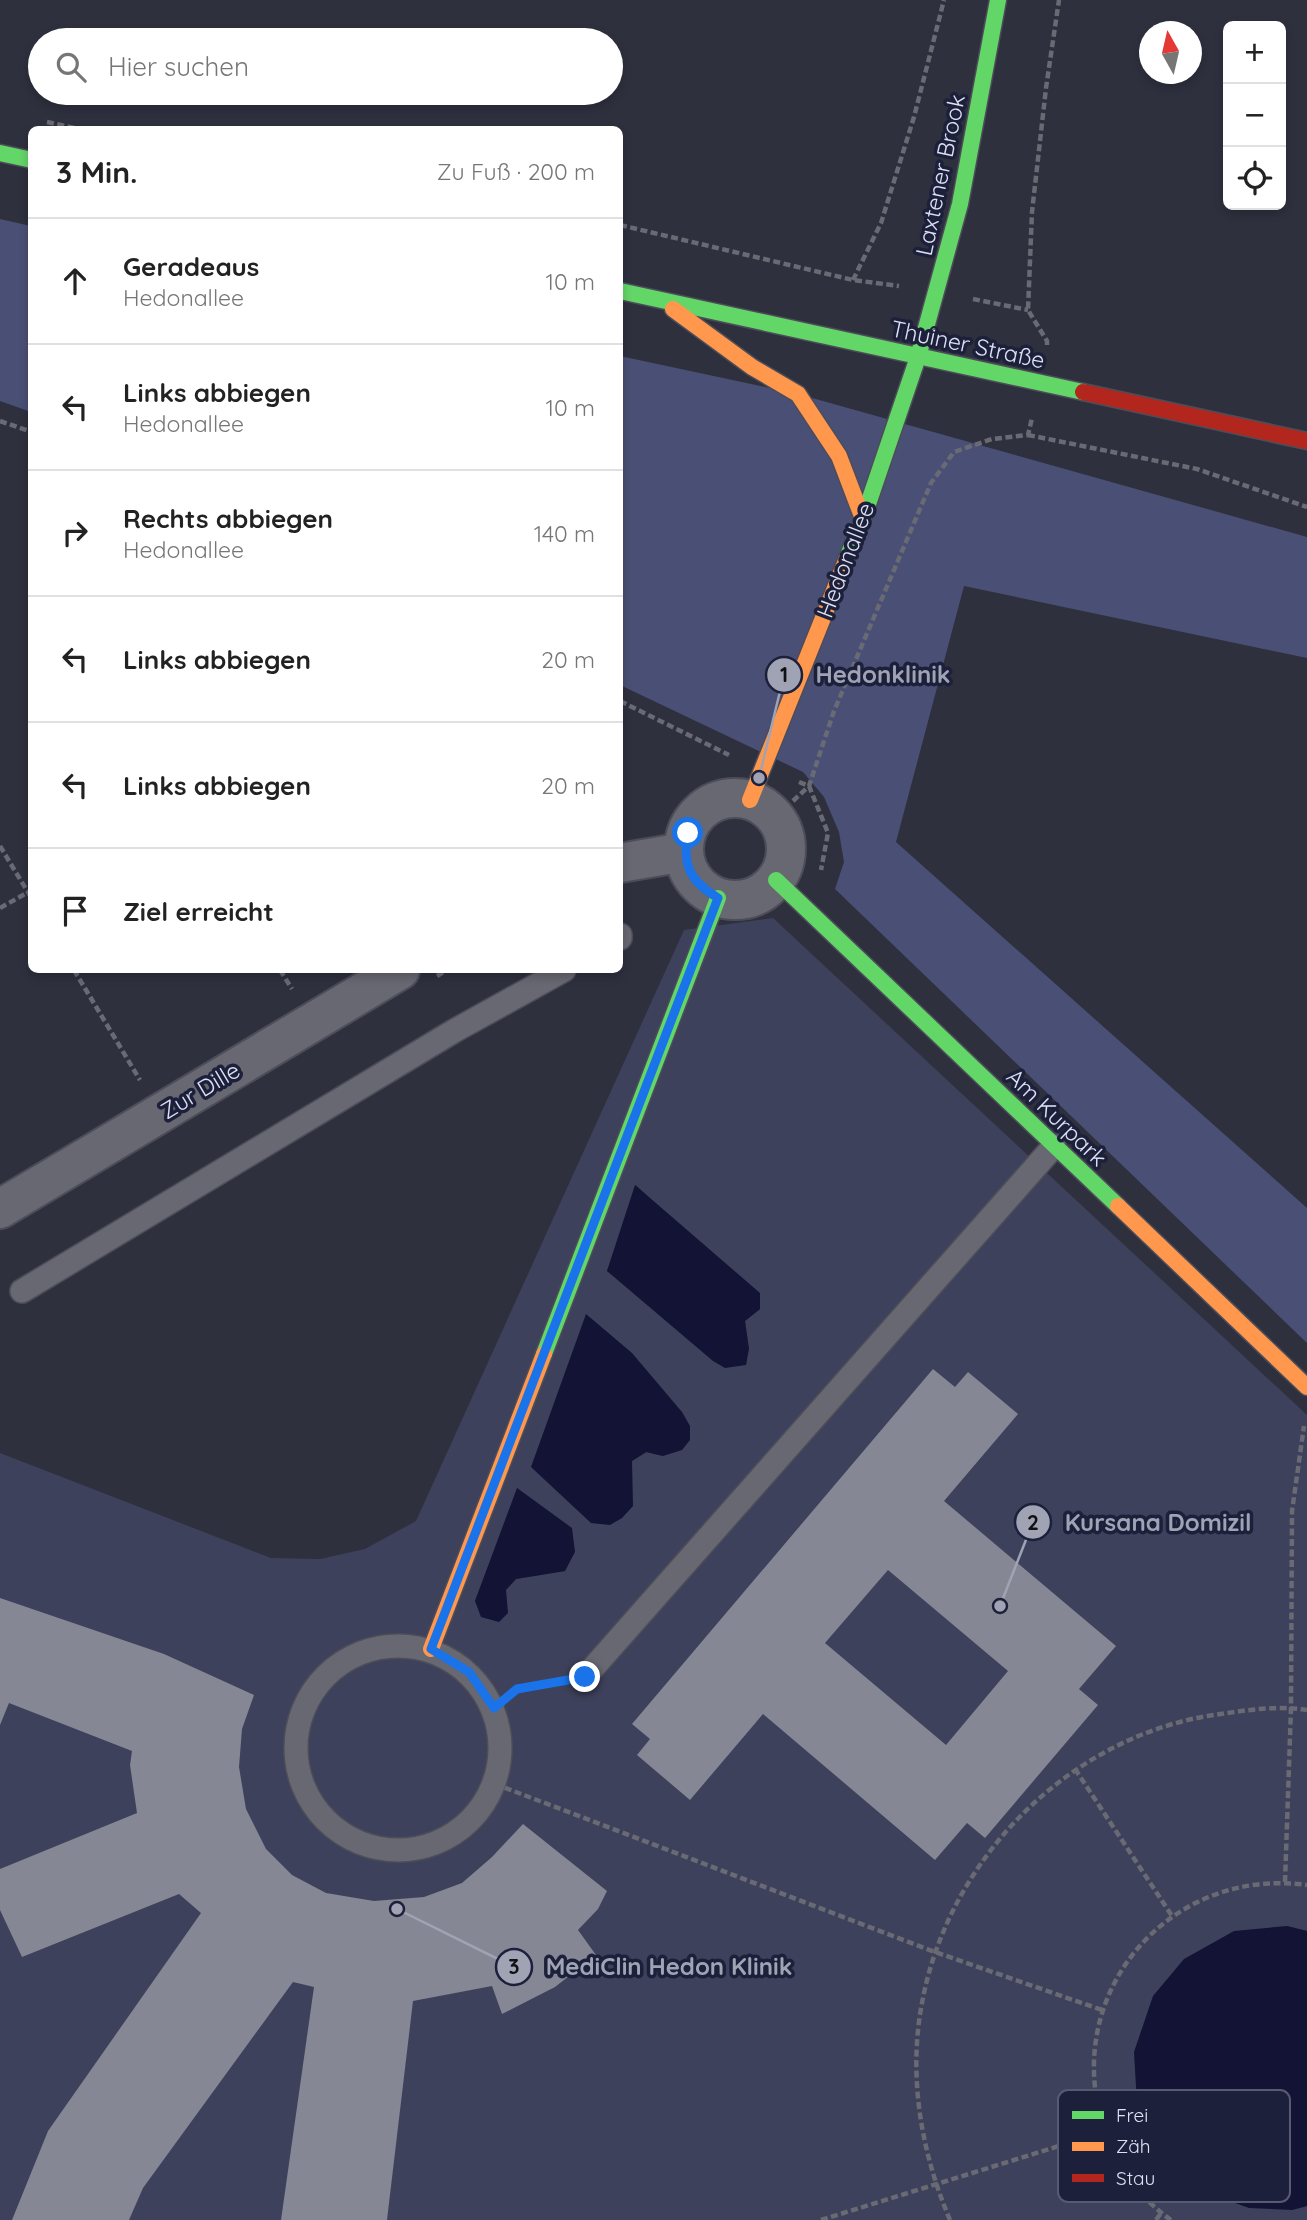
<!DOCTYPE html>
<html lang="de">
<head>
<meta charset="utf-8">
<style>
  :root { --surface:#fff; --page:#f6f6f6; --text:#222; --muted:#767676; --line:#e0e0e0 }
  body { margin:0; font-family:Quicksand,sans-serif; background:var(--page); color:var(--text) }
  .controls { position:absolute; right:21px; top:21px; display:grid; overflow:hidden; border-radius:10px; box-shadow:0 4px 10px #0003 }
  .controls button { width:63px; height:63px; display:grid; place-items:center; padding:0; border:0; border-bottom:2px solid var(--line); background:var(--surface); color:var(--text); font:35px sans-serif }
  .compass { position:absolute; left:1139px; top:21px; width:63px; height:63px; border-radius:50%; background:var(--surface); box-shadow:0 4px 10px #0003; rotate:352deg }
  .stop { position:absolute; width:21px; height:21px; margin:-16px; border:5px solid #1a73e8; border-radius:50%; background:#fff }
  .stop.end { background:#1a73e8; border-color:#fff; box-shadow:0 2px 7px #0008 }
  .list { margin:0; padding:0; list-style:none }
  h2 { display:flex; justify-content:space-between; align-items:center; height:91px; margin:0; padding:0 28px; font-size:30px }
  h2 small { font-size:23px; font-weight:400; color:var(--muted) }
  .list li { display:grid; grid-template-columns:46px 1fr auto; gap:21px; align-items:center; box-sizing:border-box; height:126px; padding:0 28px; border-top:2px solid var(--line) }
  .list b { display:block; font-size:26px; white-space:nowrap }
  .list p { margin:0; font-size:23px; white-space:nowrap; color:var(--muted) }
  .list em { font-size:23px; font-style:normal; color:var(--muted) }
  .icon { flex:none; width:38px; height:38px; fill:none; stroke:currentColor; stroke-width:2; stroke-linecap:round; stroke-linejoin:round }
  .map { position:relative; flex:none; width:1307px; height:2220px; overflow:hidden }
  .search { position:absolute; background:var(--surface); box-shadow:0 4px 10px #0003; left:28px; top:28px; width:595px; height:77px; display:flex; align-items:center; gap:18px; box-sizing:border-box; padding:0 24px; border-radius:38px; color:var(--muted); font-size:26px }
  .panel { position:absolute; background:var(--surface); box-shadow:0 4px 10px #0003; left:28px; top:126px; width:595px; height:847px; border-radius:10px }
  .map>svg:first-child { display:block }
  .green { fill:#3e415b; fill-rule:evenodd }
  .forest { fill:#4a4f75 }
  .water { fill:#121335 }
  .building { fill:#858794; fill-rule:evenodd }
  .lines { fill:none; stroke-linecap:round; stroke-linejoin:round }
  .lane-casing { stroke:#4c4d59; stroke-width:26 }
  .street-casing { stroke:#4c4d59; stroke-width:42 }
  .fast-casing { stroke:#4c4d59; stroke-width:19 }
  .slow-casing { stroke:#4c4d59; stroke-width:19 }
  .jam-casing { stroke:#4c4d59; stroke-width:19 }
  .path { stroke:#696a74; stroke-width:4.5; stroke-dasharray:7 3.5; stroke-linecap:butt }
  .lane { stroke:#676871; stroke-width:23 }
  .street { stroke:#676871; stroke-width:38 }
  .fast { stroke:#63d668; stroke-width:16 }
  .slow { stroke:#ff974d; stroke-width:16 }
  .jam { stroke:#b3261e; stroke-width:16 }
  .route { stroke:#1a73e8; stroke-width:9 }
  .labels { text-anchor:middle; dominant-baseline:central; stroke-width:7; stroke-linejoin:round; paint-order:stroke }
  .street-label { font-size:23px; fill:#dee1f3; stroke:#1d203a }
  .key { fill:#1d203a; stroke:#575a72; stroke-width:2 }
  .key-label { font-size:19px; fill:#dee1f3 }
  .leader { fill:none; stroke:#a0a3b4; stroke-width:2.5 }
  .callout-dot { fill:#a0a3b4; stroke:#1d203a; stroke-width:2.5 }
  .mark-label { font-size:21px; text-anchor:middle; font-weight:bold; fill:#111 }
  .callout-label { font-size:24px; text-anchor:middle; font-weight:bold; fill:#a0a3b4; stroke:#1d203a; stroke-width:7; stroke-linejoin:round; paint-order:stroke }
</style>
</head>
<body>
<div class="map">
<svg width="1307" height="2220" viewBox="0 0 1307 2220">
  <rect width="100%" height="100%" fill="#2e303e"/>
  <path class="green" d="M773 918 1307 1415V1931L1287 1926 1292 2210 1307 2206V2220H0V1453L271 1558 320 1559 365 1549 416 1521 684 930ZM636 1185 760 1309 745 1321 749 1349 607 1271ZM632 1353 663 1456 647 1452 632 1461 631 1480 622 1518ZM518 1488 565 1571 516 1579 506 1590 507 1612 475 1601Z"/>
  <g class="forest">
    <polygon points="0,219 31,226 31,412 0,401"/>
    <polygon points="620,356 798,394 1307,537 1307,658 964,586 896,842 1307,1208 1307,1343 835,889 844,862 839,832 824,797 803,772 620,685"/>
  </g>
  <g class="water">
    <polygon points="635,1185 760,1293 760,1309 745,1321 749,1349 746,1365 725,1368 713,1361 607,1271"/>
    <polygon points="586,1314 632,1353 682,1412 690,1426 690,1440 682,1450 663,1456 646,1452 632,1461 633,1506 622,1518 610,1525 591,1523 531,1467"/>
    <polygon points="517,1488 572,1528 575,1552 565,1571 516,1579 506,1590 508,1613 499,1622 481,1617 475,1601"/>
    <polygon points="1287,1926 1307,1931 1307,2206 1292,2210 1249,2208 1207,2193 1165,2159 1137,2104 1134,2052 1153,1996 1184,1959 1234,1931"/>
  </g>
  <g class="building">
    <path d="M933 1369 955 1387 968 1372 1018 1414 944 1501 1116 1646 1079 1689 1098 1705 985 1838 967 1823 935 1860 763 1714 690 1800 637 1755 650 1739 632 1724ZM888 1570 1008 1671 946 1745 825 1643Z"/>
    <polygon points="0,1598 164,1654 254,1695 242,1729 239,1767 246,1809 266,1849 292,1875 326,1893 374,1901 424,1897 462,1883 492,1857 523,1824 607,1891 598,1909 578,1930 596,1955 555,1987 502,2014 492,1986 413,2001 387,2220 281,2220 314,1987 293,1982 143,2188 129,2220 12,2220 48,2131 201,1913 179,1894 22,1957 0,1910 0,1869 137,1813 130,1765 132,1751 9,1703 0,1725"/>
  </g>
  <g class="lines">
    <defs>
      <g id="lane">
        <polyline points="620,935 620,938"/>
        <polyline points="22,1291 454,1031 564,970"/>
        <circle cx="398" cy="1748" r="102"/>
        <polyline points="585,1677 1054,1146"/>
      </g>
      <g id="street">
        <circle cx="735" cy="849" r="51"/>
        <polyline points="620,863 684,852"/>
        <polyline points="0,1209 400,970"/>
      </g>
      <g id="fast">
        <polyline points="0,153 32,160"/>
        <polyline points="620,291 1083,392"/>
        <polyline points="847,558 863,519 918,357 960,204 998,0"/>
        <polyline points="776,880 1118,1206"/>
        <polyline points="544,1354 718,898"/>
      </g>
      <g id="slow">
        <polyline points="673,309 752,367 798,394 839,456 863,519"/>
        <polyline points="750,800 847,558"/>
        <polyline points="1118,1206 1307,1387"/>
        <polyline points="431,1649 544,1354"/>
      </g>
      <polyline id="jam" points="1083,392 1307,441"/>
    </defs>
    <use href="#lane" class="lane-casing"/>
    <use href="#street" class="street-casing"/>
    <use href="#fast" class="fast-casing"/>
    <use href="#slow" class="slow-casing"/>
    <use href="#jam" class="jam-casing"/>
    <g class="path">
      <polyline points="47,122 84,130"/>
      <polyline points="620,225 853,280 899,286"/>
      <polyline points="853,280 881,223 914,117 944,0"/>
      <polyline points="973,299 1028,310"/>
      <polyline points="1047,345 1047,341 1028,310 1032,212 1046,88 1059,0"/>
      <polyline points="0,421 32,432"/>
      <polyline points="1028,435 1197,469 1307,507"/>
      <polyline points="620,701 729,755"/>
      <polyline points="799,782 809,786 828,833 821,870"/>
      <polyline points="793,801 809,786 834,711 931,483 954,452 992,439 1028,435 1032,418"/>
      <polyline points="0,846 32,899"/>
      <polyline points="0,908 32,890"/>
      <polyline points="74,970 140,1080"/>
      <polyline points="280,970 292,989"/>
      <polyline points="437,976 447,970"/>
      <polyline points="494,1708 517,1689 556,1682"/>
      <polyline points="1075,1769 1172,1916"/>
      <polyline points="495,1784 935,1952 1102,2010"/>
      <polyline points="1285,1882 1291,1708 1292,1511 1304,1426"/>
      <polyline points="821,2220 1104,2132"/>
      <path d="M950 2220C921 2152 908 2076 922 2003 948 1861 1065 1741 1207 1716 1241 1711 1273 1705 1307 1710"/>
      <polyline points="1156,2220 1161,2213"/>
      <path d="M1171 2220C1134 2194 1109 2155 1099 2111 1069 1982 1176 1867 1307 1885"/>
    </g>
    <use href="#lane" class="lane"/>
    <use href="#street" class="street"/>
    <use href="#fast" class="fast"/>
    <use href="#slow" class="slow"/>
    <use href="#jam" class="jam"/>
  </g>
  <g class="lines">
    <path class="route" d="M585 1677 517 1689 494 1708 469 1672 431 1649 718 898C690 881 682 866 688 833"/>
  </g>
  <g class="labels">
    <g class="street-label">
      <text transform="translate(940 175) rotate(-78)">Laxtener Brook</text>
      <text transform="translate(968 344) rotate(12)">Thuiner Straße</text>
      <text transform="translate(845 560) rotate(-69)">Hedonallee</text>
      <text transform="translate(200 1090) rotate(-31)">Zur Dille</text>
      <text transform="translate(1057 1117) rotate(44)">Am Kurpark</text>
    </g>
  </g>
  <rect x="1058" y="2090" width="232" height="112" rx="10" class="key"/>
  <rect x="1072" y="2111" width="32" height="8" fill="#63d668"/>
  <rect x="1072" y="2142" width="32" height="9" fill="#ff974d"/>
  <rect x="1072" y="2174" width="32" height="8" fill="#b3261e"/>
  <g class="key-label">
    <text x="1116" y="2122">Frei</text>
    <text x="1116" y="2153">Zäh</text>
    <text x="1116" y="2185">Stau</text>
  </g>
  <path class="leader" d="M759 778L784 675M1000 1606L1033 1522M397 1909L514 1967"/>
  <g class="callout-dot">
    <circle cx="759" cy="778" r="7"/>
    <circle cx="1000" cy="1606" r="7"/>
    <circle cx="397" cy="1909" r="7"/>
    <circle cx="784" cy="675" r="18"/>
    <circle cx="1033" cy="1522" r="18"/>
    <circle cx="514" cy="1967" r="18"/>
  </g>
  <g class="mark-label">
    <text x="784" y="682">1</text>
    <text x="1033" y="1530">2</text>
    <text x="514" y="1974">3</text>
  </g>
  <g class="callout-label">
    <text x="883" y="683">Hedonklinik</text>
    <text x="1158" y="1531">Kursana Domizil</text>
    <text x="669" y="1975">MediClin Hedon Klinik</text>
  </g>
</svg>
<div class="controls">
<button>+</button>
<button>−</button>
<button><svg class="icon" aria-label="locate" viewBox="0 0 24 24"><circle cx="12" cy="12" r="6"/><path d="M12 2v4M12 18v4M2 12h4M18 12h4"/></svg></button>
</div>
<svg class="compass" viewBox="-18 -18 36 36"><path d="M0-13l5 13h-10z" fill="#e53935"/><path d="M0 13l5-13h-10z" fill="#767676"/></svg>
<div class="stop" style="left:688px;top:833px"></div>
<div class="stop end" style="left:585px;top:1677px"></div>
<div class="search"><svg class="icon" aria-label="search" viewBox="0 0 24 24"><circle cx="10" cy="10" r="6"/><path d="M15 15l6 6"/></svg>Hier suchen</div>
<section class="panel">
<h2>3 Min.<small>Zu Fuß · 200 m</small></h2>
<ul class="list">
<li><svg class="icon" aria-label="ahead" viewBox="0 0 24 24"><path d="M12 20V5M6 11l6-6 6 6"/></svg><div><b>Geradeaus</b><p>Hedonallee</p></div><em>10 m</em></li>
<li><svg class="icon" aria-label="left" viewBox="0 0 24 24"><path d="M17 20v-9H6M10 6l-5 5 5 5"/></svg><div><b>Links abbiegen</b><p>Hedonallee</p></div><em>10 m</em></li>
<li><svg class="icon" aria-label="right" viewBox="0 0 24 24"><path d="M7 20v-9h11M14 6l5 5-5 5"/></svg><div><b>Rechts abbiegen</b><p>Hedonallee</p></div><em>140 m</em></li>
<li><svg class="icon" aria-label="left" viewBox="0 0 24 24"><path d="M17 20v-9H6M10 6l-5 5 5 5"/></svg><div><b>Links abbiegen</b></div><em>20 m</em></li>
<li><svg class="icon" aria-label="left" viewBox="0 0 24 24"><path d="M17 20v-9H6M10 6l-5 5 5 5"/></svg><div><b>Links abbiegen</b></div><em>20 m</em></li>
<li><svg class="icon" aria-label="arrive" viewBox="0 0 24 24"><path d="M6 21V4h12l-3 4 3 4H6"/></svg><div><b>Ziel erreicht</b></div></li>
</ul>
</section>
</div>
</body>
</html>
